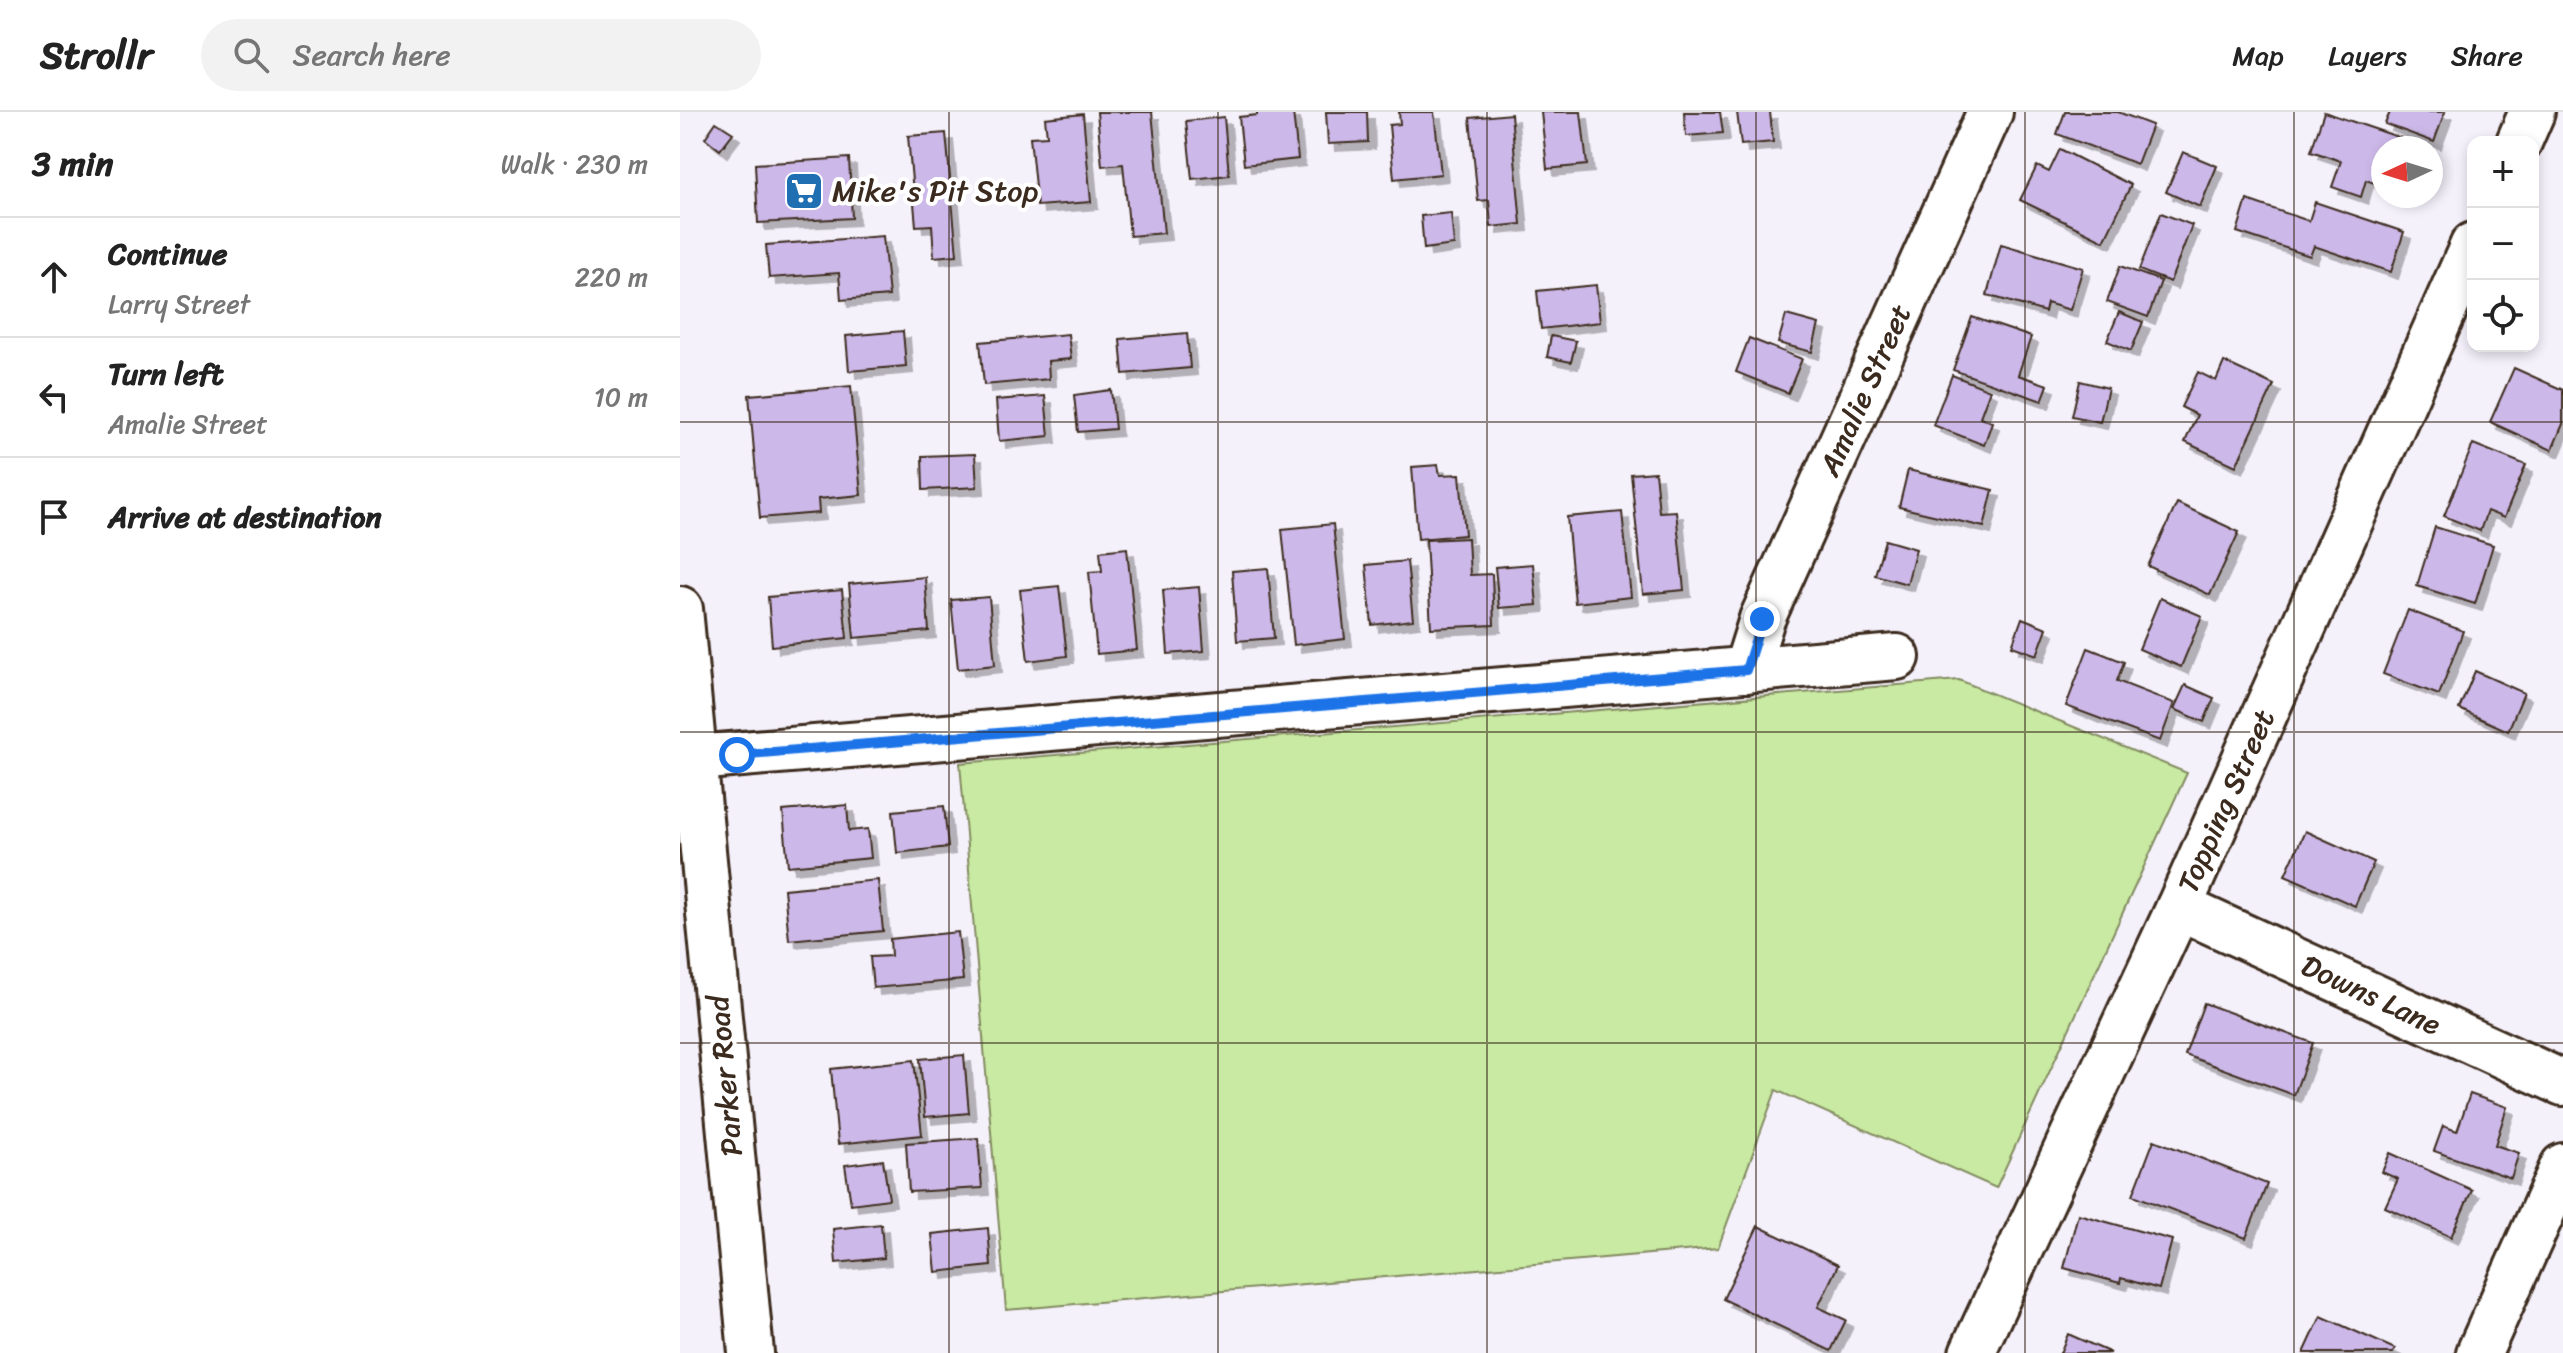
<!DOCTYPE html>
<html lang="en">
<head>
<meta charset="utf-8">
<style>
  :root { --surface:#fff; --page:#f2f2f2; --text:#222; --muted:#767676; --line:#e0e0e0 }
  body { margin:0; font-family:Sriracha,sans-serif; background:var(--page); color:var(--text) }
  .controls { position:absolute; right:24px; top:24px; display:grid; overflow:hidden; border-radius:16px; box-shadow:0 4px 12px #0003 }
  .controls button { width:72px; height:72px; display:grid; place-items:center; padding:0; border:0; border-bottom:2px solid var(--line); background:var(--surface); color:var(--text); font:40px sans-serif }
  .compass { position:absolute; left:1691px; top:24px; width:72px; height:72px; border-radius:50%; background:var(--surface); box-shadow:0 4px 12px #0003; rotate:266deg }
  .stop { position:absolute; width:24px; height:24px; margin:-18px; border:6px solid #1a73e8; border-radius:50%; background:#fff }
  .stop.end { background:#1a73e8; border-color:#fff; box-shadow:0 2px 8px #0008 }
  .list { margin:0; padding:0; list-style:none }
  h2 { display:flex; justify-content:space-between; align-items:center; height:104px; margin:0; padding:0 32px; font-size:34px }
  h2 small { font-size:26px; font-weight:400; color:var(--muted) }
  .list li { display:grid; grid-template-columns:52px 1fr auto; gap:24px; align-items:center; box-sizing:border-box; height:120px; padding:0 32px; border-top:2px solid var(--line) }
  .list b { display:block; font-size:30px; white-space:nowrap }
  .list p { margin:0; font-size:26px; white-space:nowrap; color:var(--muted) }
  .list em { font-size:26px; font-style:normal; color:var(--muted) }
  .icon { flex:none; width:44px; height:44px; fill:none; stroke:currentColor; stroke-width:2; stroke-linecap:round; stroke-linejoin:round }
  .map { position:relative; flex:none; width:1883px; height:1241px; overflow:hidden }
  header { display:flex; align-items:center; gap:48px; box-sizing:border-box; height:112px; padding:0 40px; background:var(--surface); border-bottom:2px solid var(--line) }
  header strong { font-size:38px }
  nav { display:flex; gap:44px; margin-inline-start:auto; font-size:28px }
  .search { width:560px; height:72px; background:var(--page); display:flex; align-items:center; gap:20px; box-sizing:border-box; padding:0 28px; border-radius:44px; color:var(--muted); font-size:30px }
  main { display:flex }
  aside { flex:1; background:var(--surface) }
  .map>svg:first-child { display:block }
  .green { fill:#c8eaa2; stroke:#828a60; stroke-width:2 }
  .building { fill:#cdb9e9; stroke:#3b2a1e; stroke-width:2; filter:url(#shadow) }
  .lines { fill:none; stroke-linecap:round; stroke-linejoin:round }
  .minor-casing { stroke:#3b2a1e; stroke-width:50 }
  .major-casing { stroke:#3b2a1e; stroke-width:50 }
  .minor { stroke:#fff; stroke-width:44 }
  .major { stroke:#fff; stroke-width:44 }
  .route { stroke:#1a73e8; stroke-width:10 }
  .grid { fill:none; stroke:#3b2a1e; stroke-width:2; stroke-opacity:0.55 }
  .labels { text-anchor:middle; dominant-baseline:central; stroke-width:8; stroke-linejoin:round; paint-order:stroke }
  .poi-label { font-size:30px; fill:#3b2a1e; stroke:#fff; text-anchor:start }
  .street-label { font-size:30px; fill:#3b2a1e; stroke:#fff }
</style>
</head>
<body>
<header>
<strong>Strollr</strong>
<div class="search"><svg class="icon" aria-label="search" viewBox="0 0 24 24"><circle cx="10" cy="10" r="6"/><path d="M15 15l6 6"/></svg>Search here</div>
<nav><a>Map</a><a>Layers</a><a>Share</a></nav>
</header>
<main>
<aside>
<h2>3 min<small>Walk · 230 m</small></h2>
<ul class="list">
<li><svg class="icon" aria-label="ahead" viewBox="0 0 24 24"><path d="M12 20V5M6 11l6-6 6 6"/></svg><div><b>Continue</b><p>Larry Street</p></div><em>220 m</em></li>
<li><svg class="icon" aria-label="left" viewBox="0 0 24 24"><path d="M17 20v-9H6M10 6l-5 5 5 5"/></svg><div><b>Turn left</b><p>Amalie Street</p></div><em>10 m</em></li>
<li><svg class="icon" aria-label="arrive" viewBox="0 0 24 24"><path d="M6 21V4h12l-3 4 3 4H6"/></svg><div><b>Arrive at destination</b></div></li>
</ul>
</aside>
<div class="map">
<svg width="1883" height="1241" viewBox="0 0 1883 1241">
  <defs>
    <filter id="shadow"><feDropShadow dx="7" dy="7" stdDeviation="0" flood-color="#0004"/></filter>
  </defs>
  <rect width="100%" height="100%" fill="#f5f1fb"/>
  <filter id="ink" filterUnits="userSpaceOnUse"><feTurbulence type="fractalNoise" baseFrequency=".0125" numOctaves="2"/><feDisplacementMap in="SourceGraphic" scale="16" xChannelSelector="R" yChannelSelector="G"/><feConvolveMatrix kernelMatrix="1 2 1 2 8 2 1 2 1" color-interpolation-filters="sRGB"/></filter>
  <g filter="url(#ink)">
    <polygon class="green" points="1279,568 1507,661 1316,1076 1096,978 1038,1136 326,1198 280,651"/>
    <g class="building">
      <polygon points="417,0 472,0 484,121 450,124 443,52 422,54"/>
      <polygon points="577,0 613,0 618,47 564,53 559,5 577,3"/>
      <polygon points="646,0 687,0 688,30 648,32"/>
      <polygon points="719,0 754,0 761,62 714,67 709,13 720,12"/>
      <polygon points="861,0 901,0 907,53 867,57"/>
      <polygon points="1004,0 1040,0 1043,21 1006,24"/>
      <polygon points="1057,0 1090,0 1093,30 1061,33"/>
      <polygon points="1385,0 1438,0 1472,13 1457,52 1377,22"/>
      <polygon points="1644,0 1751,36 1703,36 1703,74 1686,68 1681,85 1652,75 1661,49 1631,39"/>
      <polygon points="1710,0 1765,0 1754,30 1705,12"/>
      <polygon points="403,2 411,90 357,94 350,25 367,24 365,6"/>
      <polygon points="831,2 841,112 811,115 809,88 798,89 790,6"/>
      <polygon points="544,5 549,63 512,67 506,9"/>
      <polygon points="36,10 53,21 40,38 25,26"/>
      <polygon points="266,21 277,143 254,145 252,113 236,114 228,24"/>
      <polygon points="1380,37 1451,73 1424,129 1340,88 1357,54 1369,60"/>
      <polygon points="1503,40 1537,54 1520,95 1486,80"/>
      <polygon points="169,46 172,106 78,111 75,52"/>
      <polygon points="1567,88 1629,109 1635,90 1724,120 1711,160 1634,134 1630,144 1557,120"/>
      <polygon points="771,101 774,133 744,137 741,104"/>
      <polygon points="1481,101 1512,113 1490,170 1459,158"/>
      <polygon points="203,124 209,184 161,188 159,161 89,166 86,133"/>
      <polygon points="1321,132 1403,156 1390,198 1367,191 1365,200 1307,183"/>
      <polygon points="1440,154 1481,169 1468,205 1427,190"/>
      <polygon points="916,173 920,210 861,217 857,179"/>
      <polygon points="1439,200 1463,210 1451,239 1427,229"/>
      <polygon points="1106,203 1139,212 1132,240 1098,231"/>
      <polygon points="1292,205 1351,225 1338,263 1368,273 1362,289 1273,258"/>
      <polygon points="223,219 226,254 169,259 166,224"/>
      <polygon points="507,221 510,256 443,262 440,227"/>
      <polygon points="388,222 391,247 368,249 369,267 304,273 300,230"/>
      <polygon points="871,224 896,229 891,250 867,245"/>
      <polygon points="1069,226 1122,247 1108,281 1056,260"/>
      <polygon points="1544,250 1594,273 1556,354 1505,330 1517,303 1501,295 1518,260 1536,269"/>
      <polygon points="1834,256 1883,278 1883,312 1872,338 1810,310"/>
      <polygon points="1272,263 1310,278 1300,305 1312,310 1304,333 1253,313"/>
      <polygon points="1400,269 1428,276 1420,310 1392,304"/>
      <polygon points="171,274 181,383 138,387 139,401 80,406 69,283"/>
      <polygon points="431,278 435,317 398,320 394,283"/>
      <polygon points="365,284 369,324 319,329 316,288"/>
      <polygon points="1793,332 1846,353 1824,406 1807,399 1800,419 1764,404"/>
      <polygon points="295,342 297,375 243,378 242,344"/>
      <polygon points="758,353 760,363 780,362 785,423 738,427 732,355"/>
      <polygon points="1228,358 1313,378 1304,415 1219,395"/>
      <polygon points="975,360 979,400 996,399 1004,478 963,482 951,362"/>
      <polygon points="1497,391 1559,420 1530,483 1468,454"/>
      <polygon points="942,400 951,485 895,491 887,405"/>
      <polygon points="653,412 665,527 614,533 602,417"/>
      <polygon points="1755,415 1813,433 1795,492 1737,474"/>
      <polygon points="788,426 790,463 812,462 814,513 751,516 746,428"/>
      <polygon points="1205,428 1236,437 1227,472 1195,463"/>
      <polygon points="447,436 457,538 417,542 409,460 422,459 420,439"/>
      <polygon points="727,449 733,508 692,513 686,453"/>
      <polygon points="853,452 857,493 819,496 815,455"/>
      <polygon points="588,456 594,526 557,529 552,459"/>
      <polygon points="245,465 249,519 174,526 169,472"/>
      <polygon points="379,474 387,544 348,549 340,478"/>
      <polygon points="519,475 524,539 488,542 483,478"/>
      <polygon points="162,478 167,526 92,534 88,485"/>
      <polygon points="309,485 315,553 278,557 271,488"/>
      <polygon points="1480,486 1522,504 1501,555 1459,537"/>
      <polygon points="1728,498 1783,519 1759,583 1703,562"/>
      <polygon points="1342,506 1367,516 1357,543 1332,534"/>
      <polygon points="1408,536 1444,550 1437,569 1494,591 1480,629 1386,594"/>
      <polygon points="1795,559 1844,581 1828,619 1779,597"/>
      <polygon points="1505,573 1534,586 1524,610 1494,597"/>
      <polygon points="167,693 169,719 188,717 191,746 108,754 103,699"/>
      <polygon points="264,694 268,735 217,741 213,699"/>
      <polygon points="1625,719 1694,750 1675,794 1605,763"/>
      <polygon points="198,768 203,819 109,828 104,777"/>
      <polygon points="278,820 283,868 193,876 190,845 211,844 210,827"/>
      <polygon points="1524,891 1633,931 1614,983 1505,943"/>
      <polygon points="284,943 289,1001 245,1005 240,947"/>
      <polygon points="234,948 242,1023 158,1032 151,957"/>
      <polygon points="1790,982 1827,995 1815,1033 1839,1041 1831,1066 1754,1039 1763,1014 1777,1019"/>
      <polygon points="298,1026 302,1076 229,1080 226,1031"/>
      <polygon points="1474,1028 1587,1072 1566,1126 1453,1083"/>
      <polygon points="1710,1041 1792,1078 1771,1125 1705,1095 1718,1067 1702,1060"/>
      <polygon points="203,1048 209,1087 171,1092 165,1053"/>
      <polygon points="1398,1102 1492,1128 1479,1177 1441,1166 1440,1171 1384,1156"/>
      <polygon points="201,1112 204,1146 156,1151 153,1117"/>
      <polygon points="1078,1114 1158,1153 1138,1195 1166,1208 1151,1239 1043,1187"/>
      <polygon points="308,1116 311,1154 256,1160 252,1122"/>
      <polygon points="1641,1204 1715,1237 1713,1241 1624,1241"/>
      <polygon points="1388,1222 1431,1241 1380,1241"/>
    </g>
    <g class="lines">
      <defs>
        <g id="minor">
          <polyline points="1839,30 1852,0"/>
          <polyline points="1066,558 1082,507 1310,0"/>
          <polyline points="15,646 1217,545"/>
          <polyline points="1499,795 1883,971"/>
          <polyline points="1292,1241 1499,795 1793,133"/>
          <polyline points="1799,1241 1883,1054"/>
        </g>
        <polyline id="major" points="0,497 71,1241"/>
      </defs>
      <use href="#minor" class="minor-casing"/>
      <use href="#major" class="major-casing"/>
      <use href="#minor" class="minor"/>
      <use href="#major" class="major"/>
    </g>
  </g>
  <g class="lines" filter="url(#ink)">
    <polyline class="route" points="57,643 1066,558 1082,507"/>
  </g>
  <path class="grid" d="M269 0V1241M538 0V1241M807 0V1241M1076 0V1241M1345 0V1241M1614 0V1241M0 310H1883M0 620H1883M0 931H1883"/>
  <defs>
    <symbol id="supermarket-square" viewBox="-11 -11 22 22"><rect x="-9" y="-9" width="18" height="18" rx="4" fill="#1f6fb2" stroke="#fff"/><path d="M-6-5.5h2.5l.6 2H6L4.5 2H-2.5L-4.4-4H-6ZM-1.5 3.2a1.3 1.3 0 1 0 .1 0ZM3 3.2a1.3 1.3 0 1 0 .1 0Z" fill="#fff"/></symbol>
  </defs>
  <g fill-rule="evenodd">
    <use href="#supermarket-square" x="102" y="57" width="44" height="44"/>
  </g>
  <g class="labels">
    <g class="poi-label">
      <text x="152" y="79">Mike's Pit Stop</text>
    </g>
    <g class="street-label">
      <text transform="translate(1185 278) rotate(-66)">Amalie Street</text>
      <text transform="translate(1546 689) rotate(-66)">Topping Street</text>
      <text transform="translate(1691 883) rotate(25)">Downs Lane</text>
      <text transform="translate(45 964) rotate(-95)">Parker Road</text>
    </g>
  </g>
</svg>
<div class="controls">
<button>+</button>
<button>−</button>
<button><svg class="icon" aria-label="locate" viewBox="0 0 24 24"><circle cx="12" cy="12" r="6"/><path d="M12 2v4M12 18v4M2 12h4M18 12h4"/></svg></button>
</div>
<svg class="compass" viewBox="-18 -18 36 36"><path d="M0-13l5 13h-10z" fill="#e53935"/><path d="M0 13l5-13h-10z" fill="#767676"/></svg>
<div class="stop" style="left:57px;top:643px"></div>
<div class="stop end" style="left:1082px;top:507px"></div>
</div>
</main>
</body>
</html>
